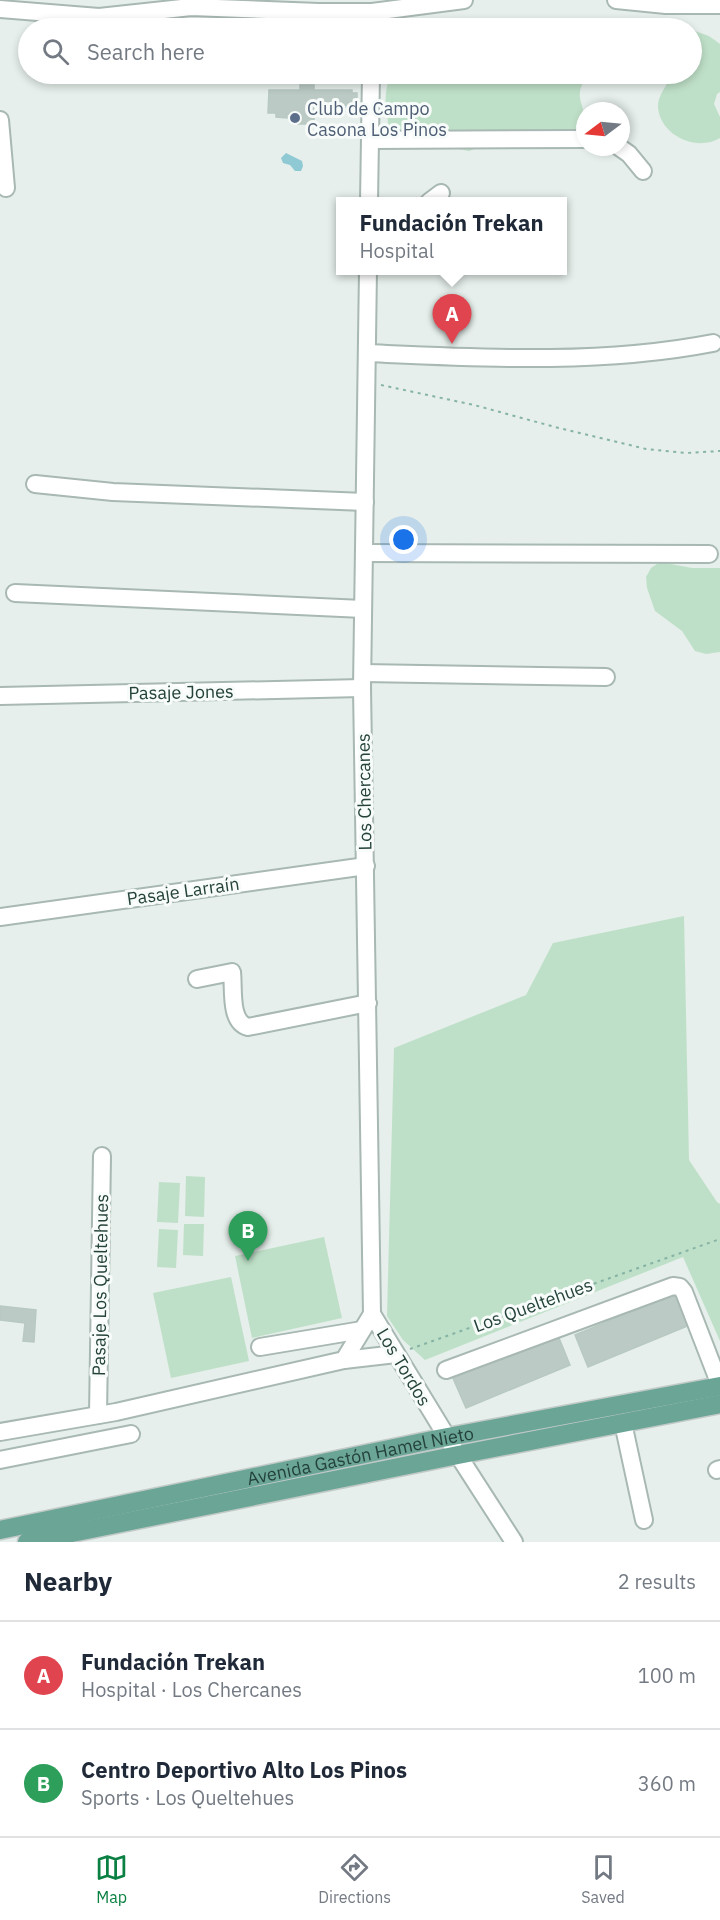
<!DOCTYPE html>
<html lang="en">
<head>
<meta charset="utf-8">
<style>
  :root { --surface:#fff; --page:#f6f6f7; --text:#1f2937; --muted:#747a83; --line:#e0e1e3; --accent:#0b8043 }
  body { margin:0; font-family:"IBM Plex Sans",sans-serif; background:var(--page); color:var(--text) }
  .compass { position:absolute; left:576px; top:102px; width:54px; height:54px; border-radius:50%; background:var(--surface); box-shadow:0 3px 9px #0003; rotate:254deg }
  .you { position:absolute; left:404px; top:540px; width:21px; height:21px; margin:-15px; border:4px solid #fff; border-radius:50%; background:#1a73e8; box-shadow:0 0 0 9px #1a73e833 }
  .badge { display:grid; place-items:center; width:39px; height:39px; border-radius:50%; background:var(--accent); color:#fff; font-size:20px; font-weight:700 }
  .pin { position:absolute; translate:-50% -50px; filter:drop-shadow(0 2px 3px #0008) }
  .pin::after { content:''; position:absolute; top:32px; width:21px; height:18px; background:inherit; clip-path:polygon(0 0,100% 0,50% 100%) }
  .popup { position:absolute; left:336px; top:197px; width:231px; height:78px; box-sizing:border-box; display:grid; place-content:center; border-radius:0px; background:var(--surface); filter:drop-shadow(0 2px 4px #0005); font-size:20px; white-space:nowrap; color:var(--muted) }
  .popup b { font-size:22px; color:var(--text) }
  .popup::after { content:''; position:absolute; left:50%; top:100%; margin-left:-12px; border:12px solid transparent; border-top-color:var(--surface) }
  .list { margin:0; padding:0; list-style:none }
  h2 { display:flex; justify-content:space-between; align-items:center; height:78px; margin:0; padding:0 24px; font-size:26px }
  h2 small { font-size:20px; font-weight:400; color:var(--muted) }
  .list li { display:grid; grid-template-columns:39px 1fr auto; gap:18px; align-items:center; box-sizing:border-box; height:108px; padding:0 24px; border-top:2px solid var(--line) }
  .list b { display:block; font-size:22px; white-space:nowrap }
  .list p { margin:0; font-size:20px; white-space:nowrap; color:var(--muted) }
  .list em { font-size:20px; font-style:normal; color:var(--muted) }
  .icon { flex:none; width:33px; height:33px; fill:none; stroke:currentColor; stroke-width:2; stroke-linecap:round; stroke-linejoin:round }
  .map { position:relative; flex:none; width:720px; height:1542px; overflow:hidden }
  .search { position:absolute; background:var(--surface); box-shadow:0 3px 9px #0003; left:18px; right:18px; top:18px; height:66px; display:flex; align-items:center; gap:15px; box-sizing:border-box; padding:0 21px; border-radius:33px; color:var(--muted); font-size:22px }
  .sheet { height:294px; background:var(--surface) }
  nav { display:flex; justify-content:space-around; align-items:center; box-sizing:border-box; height:84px; border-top:2px solid var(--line); background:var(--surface); font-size:16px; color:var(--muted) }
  nav a { display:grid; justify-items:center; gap:3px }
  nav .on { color:var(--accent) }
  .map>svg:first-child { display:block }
  .green { fill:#bfe0c8 }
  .water { fill:#8ec9d4 }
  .building { fill:#bbcac4; stroke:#b8c9c2; stroke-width:1.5 }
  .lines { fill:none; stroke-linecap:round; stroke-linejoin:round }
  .minor-casing { stroke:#a8b8b2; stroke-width:20 }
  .major-casing { stroke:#c2cac8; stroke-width:21 }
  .path { stroke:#86b3a5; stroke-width:2; stroke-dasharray:3 4.5; stroke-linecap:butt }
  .minor { stroke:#fff; stroke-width:16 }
  .major { stroke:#6aa596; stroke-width:18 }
  .service-dot { fill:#5c6f8a; stroke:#f7fbf9; stroke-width:2 }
  .labels { text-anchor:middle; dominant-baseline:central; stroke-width:6; stroke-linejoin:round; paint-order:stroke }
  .service-label { font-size:18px; fill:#4e5e75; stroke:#f7fbf9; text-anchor:start }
  .street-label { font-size:18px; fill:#24423a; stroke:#f7fbf9 }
</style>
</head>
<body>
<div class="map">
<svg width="720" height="1542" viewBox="0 0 720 1542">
  <rect width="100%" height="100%" fill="#e6efeb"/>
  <g class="green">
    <polygon points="637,21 647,23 658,22 685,28 546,28 571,23"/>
    <path d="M692 30 709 36 720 44V92L717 94 714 104 720 117V138C697 152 661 136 658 108 657 95 668 85 672 74H692Z"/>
    <path d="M391 74H588C571 100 586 100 584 125L577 133 526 134 517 130 506 131 488 144 469 151 389 135C388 110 381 99 391 74Z"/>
    <polygon points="660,562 692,568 720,568 720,652 706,654 695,651 682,631 655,611 647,588 646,577 651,568"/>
    <polygon points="684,916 689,1160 717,1202 720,1204 720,1341 683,1257 425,1360 403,1340 387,1316 394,1048 526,995 553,943"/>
    <polygon points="186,1176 205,1177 204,1217 185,1216"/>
    <polygon points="159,1182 180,1183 178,1223 157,1222"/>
    <polygon points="184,1224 204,1224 203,1256 183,1255"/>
    <polygon points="159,1229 178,1230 176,1268 157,1267"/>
    <polygon points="324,1237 342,1318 252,1338 235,1256"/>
    <polygon points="231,1277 249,1361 171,1378 153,1293"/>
  </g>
  <polygon class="water" points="286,153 302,161 303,166 301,171 295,171 290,165 283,163 281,158"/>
  <g class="building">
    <polygon points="300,85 314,85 314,90 352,90 352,93 357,93 357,112 329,111 329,115 314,114 314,124 298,124 298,115 287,114 287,118 276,117 276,113 268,113 269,90 300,90"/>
    <polygon points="679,1292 692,1324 588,1367 575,1335"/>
    <polygon points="0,1306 36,1310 34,1342 23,1341 25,1323 0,1320"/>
    <polygon points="557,1333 570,1365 466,1408 452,1376"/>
  </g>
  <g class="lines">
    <defs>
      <g id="minor">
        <polyline points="616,0 666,5 720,5"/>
        <polyline points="0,9 99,17 191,7 319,12 372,12 464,0"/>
        <polyline points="371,28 372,12"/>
        <polyline points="0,120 6,188"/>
        <polyline points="370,140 585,139"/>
        <polyline points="619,147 629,154 643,171"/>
        <polyline points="369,202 371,74"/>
        <polyline points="429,202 441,193"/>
        <polyline points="368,270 362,688 372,1314"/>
        <path d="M367 353C481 358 600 365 713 343"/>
        <polyline points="35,484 113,492 365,502"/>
        <polyline points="364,553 709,554"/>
        <polyline points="15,593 363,609"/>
        <polyline points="363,673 606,677"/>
        <polyline points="0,696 362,688"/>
        <polyline points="0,917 366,866"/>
        <path d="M197 979 232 972C234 988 229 1022 248 1027L368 1003"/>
        <polyline points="372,1314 458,1455 514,1542"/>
        <polyline points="260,1347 362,1330"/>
        <polyline points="344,1360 396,1354"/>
        <polyline points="446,1370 673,1286 680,1287 684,1292 720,1385"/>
        <polyline points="98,1415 102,1156"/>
        <polyline points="623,1423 644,1520"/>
        <polyline points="0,1432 116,1412 344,1360 372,1314"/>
        <polyline points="0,1460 131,1434"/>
        <polyline points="717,1470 720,1469"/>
      </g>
      <g id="major">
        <path id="s1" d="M0 1530 437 1439 720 1386"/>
        <polyline points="27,1542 458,1455 720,1404"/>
      </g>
    </defs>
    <use href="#minor" class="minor-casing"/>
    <use href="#major" class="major-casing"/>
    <g class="path">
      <polyline points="381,385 474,405 555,427 646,449 686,453 720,451"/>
      <polyline points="410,1349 720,1239"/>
    </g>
    <use href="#minor" class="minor"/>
    <use href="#major" class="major"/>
  </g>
  <circle class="service-dot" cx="295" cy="118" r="6"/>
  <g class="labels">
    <g class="service-label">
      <text x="307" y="108">Club de Campo<tspan x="307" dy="21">Casona Los Pinos</tspan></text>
    </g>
    <g class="street-label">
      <text transform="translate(181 692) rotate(-1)">Pasaje Jones</text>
      <text transform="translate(364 792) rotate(-91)">Los Chercanes</text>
      <text transform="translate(183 891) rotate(-8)">Pasaje Larraín</text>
      <text transform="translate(100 1285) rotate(-89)">Pasaje Los Queltehues</text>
      <text transform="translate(533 1305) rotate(-20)">Los Queltehues</text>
      <text transform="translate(404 1367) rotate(59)">Los Tordos</text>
      <text stroke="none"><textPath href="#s1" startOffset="368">Avenida Gastón Hamel Nieto</textPath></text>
    </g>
  </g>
</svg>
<svg class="compass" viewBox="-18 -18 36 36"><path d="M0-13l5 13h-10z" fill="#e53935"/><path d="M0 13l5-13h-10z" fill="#747a83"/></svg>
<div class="you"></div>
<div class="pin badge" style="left:452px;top:344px;background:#e0444e">A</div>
<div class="popup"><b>Fundación Trekan</b>Hospital</div>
<div class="pin badge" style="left:248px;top:1261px;background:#2e9e5b">B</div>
<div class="search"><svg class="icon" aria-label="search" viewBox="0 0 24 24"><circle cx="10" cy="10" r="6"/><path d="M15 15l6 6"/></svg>Search here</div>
</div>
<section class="sheet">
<h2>Nearby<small>2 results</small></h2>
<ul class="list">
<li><span class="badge" style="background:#e0444e">A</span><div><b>Fundación Trekan</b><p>Hospital · Los Chercanes</p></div><em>100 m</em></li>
<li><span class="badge" style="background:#2e9e5b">B</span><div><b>Centro Deportivo Alto Los Pinos</b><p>Sports · Los Queltehues</p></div><em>360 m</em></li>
</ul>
</section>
<nav>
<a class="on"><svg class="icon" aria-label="map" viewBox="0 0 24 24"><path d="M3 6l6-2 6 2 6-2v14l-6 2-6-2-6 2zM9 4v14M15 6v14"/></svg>Map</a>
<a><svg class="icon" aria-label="directions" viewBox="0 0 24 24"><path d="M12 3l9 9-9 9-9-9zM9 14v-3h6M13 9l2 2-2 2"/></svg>Directions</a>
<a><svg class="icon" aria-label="saved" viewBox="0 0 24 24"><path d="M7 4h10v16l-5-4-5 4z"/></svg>Saved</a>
</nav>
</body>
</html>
